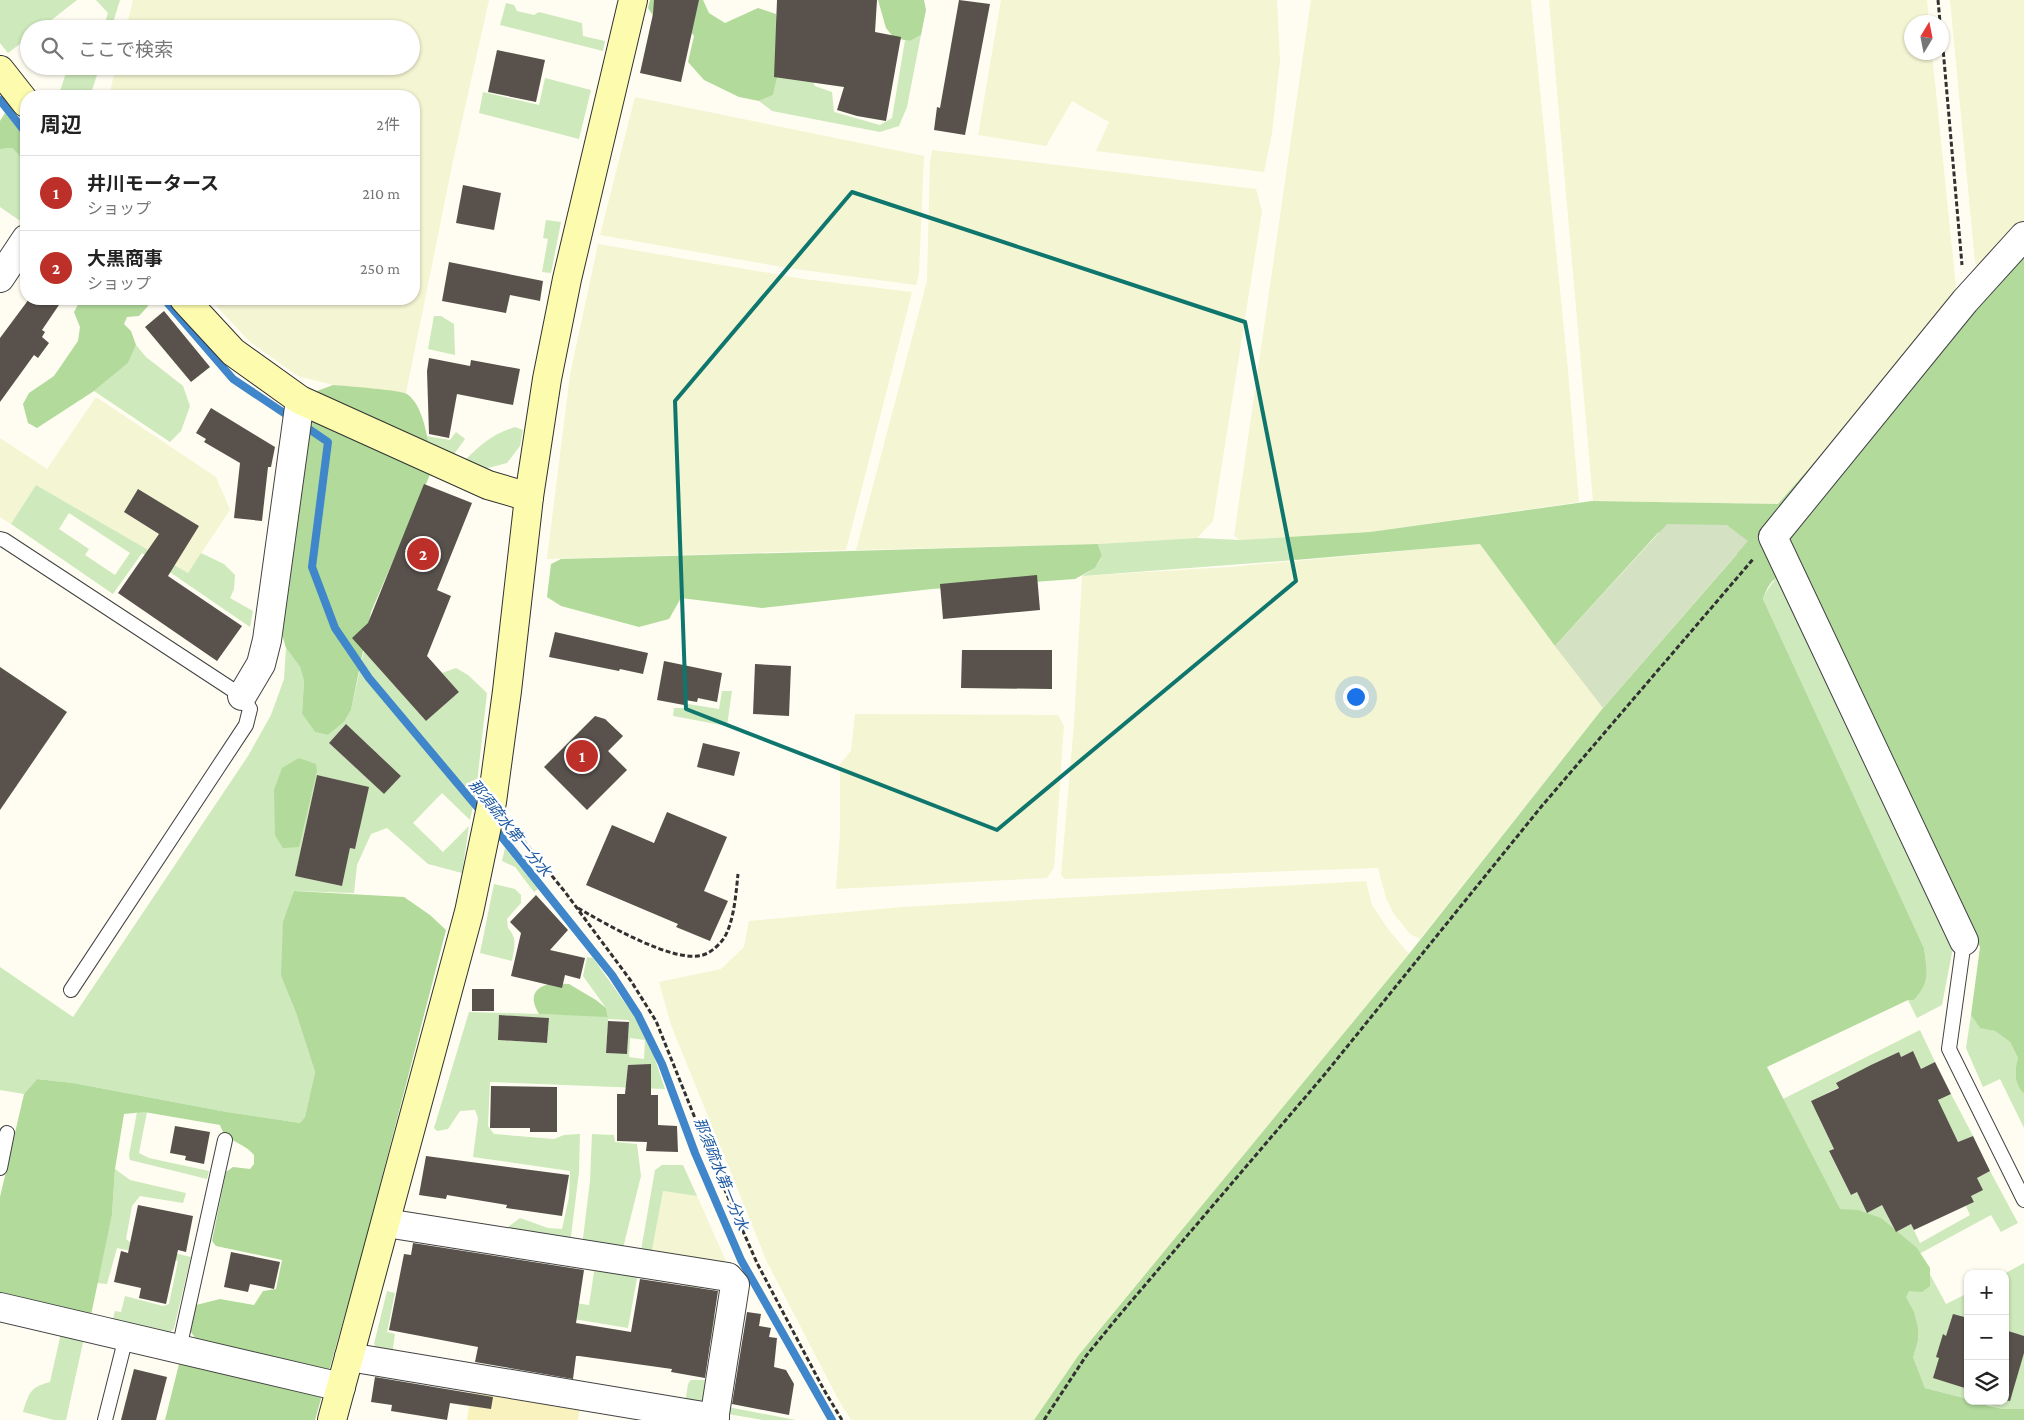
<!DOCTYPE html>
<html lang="ja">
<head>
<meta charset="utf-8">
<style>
  :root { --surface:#fff; --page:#f6f6f6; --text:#222; --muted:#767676; --line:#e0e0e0; --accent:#bd3029 }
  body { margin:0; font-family:"Crimson Pro","Noto Sans JP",serif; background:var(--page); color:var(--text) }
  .controls { position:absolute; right:15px; bottom:15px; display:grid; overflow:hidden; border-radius:10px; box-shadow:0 1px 4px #0004 }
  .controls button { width:45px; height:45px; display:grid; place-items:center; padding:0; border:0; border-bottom:1px solid var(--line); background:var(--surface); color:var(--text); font:25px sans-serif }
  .compass { position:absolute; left:1904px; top:15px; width:45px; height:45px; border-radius:50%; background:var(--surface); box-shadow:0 1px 4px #0004; rotate:10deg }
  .you { position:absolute; left:1355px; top:696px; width:18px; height:18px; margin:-12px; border:4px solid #fff; border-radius:50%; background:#1a73e8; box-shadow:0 0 0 8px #1a73e833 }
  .badge { display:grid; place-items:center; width:32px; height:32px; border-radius:50%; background:var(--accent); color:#fff; font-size:16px; font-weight:700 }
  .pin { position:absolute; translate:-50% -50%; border:2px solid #fff; box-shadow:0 1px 5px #0006 }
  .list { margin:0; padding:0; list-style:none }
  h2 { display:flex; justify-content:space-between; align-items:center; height:65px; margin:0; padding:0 20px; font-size:21px }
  h2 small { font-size:16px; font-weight:400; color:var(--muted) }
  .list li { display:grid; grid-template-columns:32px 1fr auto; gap:15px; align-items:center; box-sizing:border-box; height:75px; padding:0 20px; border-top:1px solid var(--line) }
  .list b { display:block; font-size:19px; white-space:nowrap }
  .list p { margin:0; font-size:16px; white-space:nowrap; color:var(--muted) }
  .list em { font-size:16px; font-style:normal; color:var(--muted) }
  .icon { flex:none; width:28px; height:28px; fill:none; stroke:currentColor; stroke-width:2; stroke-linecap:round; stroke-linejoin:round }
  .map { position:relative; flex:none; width:2024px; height:1420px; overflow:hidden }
  .search { position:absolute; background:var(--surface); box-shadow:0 1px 4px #0004; left:20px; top:20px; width:400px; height:55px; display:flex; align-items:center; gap:12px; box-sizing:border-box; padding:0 18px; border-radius:28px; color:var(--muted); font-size:19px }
  .panel { position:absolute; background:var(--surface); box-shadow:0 1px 4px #0004; left:20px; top:90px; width:400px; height:215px; border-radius:20px }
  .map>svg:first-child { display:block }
  .farmland { fill:#f4f5d2; fill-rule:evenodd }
  .green { fill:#cee9bb; fill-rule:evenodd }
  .forest { fill:#b1da9b }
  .sand { fill:#f9f2bf }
  .cemetery { fill:#d4e1c2 }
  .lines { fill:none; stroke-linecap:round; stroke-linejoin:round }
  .stream { stroke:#3f86cb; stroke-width:8 }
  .building { fill:#58514c }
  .lane-casing { stroke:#424242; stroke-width:16 }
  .street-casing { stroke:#424242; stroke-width:30 }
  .secondary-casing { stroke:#313131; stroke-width:30 }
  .path { stroke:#313131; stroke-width:3; stroke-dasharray:5 2.5; stroke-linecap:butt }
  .lane { stroke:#fff; stroke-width:14 }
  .street { stroke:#fff; stroke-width:28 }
  .secondary { stroke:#fdfcae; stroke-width:28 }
  .marked { fill:none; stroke:#0f766e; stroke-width:4; stroke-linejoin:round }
  .labels { text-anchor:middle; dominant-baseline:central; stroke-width:5; stroke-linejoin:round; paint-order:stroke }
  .water-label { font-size:15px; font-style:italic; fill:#1a58a0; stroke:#fff }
</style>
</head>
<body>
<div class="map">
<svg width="2024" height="1420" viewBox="0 0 2024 1420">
  <rect width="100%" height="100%" fill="#fffdf1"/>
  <g class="farmland">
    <polygon points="133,0 489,0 453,161 406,393 333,385 298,376 250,342 210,299 414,299 414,96 109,96 116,66 411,66 411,29 126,29"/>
    <polygon points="1001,0 1277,0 1280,61 1272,133 1264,172 1096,151 1109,122 1072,101 1046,146 978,135"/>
    <polygon points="1311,0 1531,0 1568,370 1579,502 1370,532 1240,540 1234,536"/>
    <polygon points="1549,0 1927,0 1929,22 1912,22 1912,52 1932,53 1957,297 1778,504 1593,501"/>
    <polygon points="1950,0 2024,0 2024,222 1980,270 1975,262"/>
    <polygon points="635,97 924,156 919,273 916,285 788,268 600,235"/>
    <polygon points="932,150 1256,189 1262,211 1213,521 1197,538 1098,544 856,550 927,281 930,162"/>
    <polygon points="598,244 804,279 912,292 846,550 547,559 570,375"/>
    <path d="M96 397 216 477 230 510 188 573 36 485 11 524 0 517V438L47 469ZM138 489 199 526 184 550 124 512Z"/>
    <polygon points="1480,544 1603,708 1420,939 1410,934 1394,914 1386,898 1378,868 1065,879 1061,875 1074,724 1082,576 1229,567"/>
    <polygon points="855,714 1058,715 1064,726 1054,868 1047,878 836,889 840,834 840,764 851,751"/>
    <polygon points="1366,881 1372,905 1388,929 1409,954 1078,1356 1034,1420 851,1420 839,1401 767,1262 671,1025 659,982 721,969 744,947 749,921 902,907"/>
    <polygon points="663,1191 697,1196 729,1268 651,1256"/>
  </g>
  <g class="green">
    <polygon points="0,0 77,0 40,29 29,29 29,37 8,53 0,43"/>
    <polygon points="96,0 120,0 111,29 103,29 108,13"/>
    <polygon points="506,3 514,5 517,11 534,15 539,12 582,23 583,36 605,41 603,51 500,25"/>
    <polygon points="921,35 907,107 899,126 880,132 772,111 759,101 773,95 782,57 808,73 815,86 832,92 834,112 880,125 892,118 905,40 910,41"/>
    <polygon points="75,66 100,66 90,96 64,96 60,91 65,76"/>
    <polygon points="545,78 591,90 579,139 479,113 483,92 539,105"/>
    <polygon points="12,148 26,162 26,225 0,207 0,149"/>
    <polygon points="546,220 561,222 551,273 542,272 548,239 543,238"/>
    <polygon points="434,316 441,316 454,324 455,355 428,349"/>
    <polygon points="136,345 146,357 183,386 190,406 181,431 170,442 94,391 128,363"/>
    <path d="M515 427 523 430 520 446 507 463 484 469 464 461C481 444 492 434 515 427Z"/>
    <polygon points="456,432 465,439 452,457 428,447 426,436 450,440"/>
    <path d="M36 485 188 573 201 553 224 564 235 575 234 589 230 598 253 611 250 627 142 553 113 594 11 524ZM69 513 130 553 115 575 85 555 89 549 59 529Z"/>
    <polygon points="1288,537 1288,550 1295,560 1082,576 1095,568 1102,557 1098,544 1197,538 1240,540"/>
    <path d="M1778 575 1954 942 1942 1005 1917 1018 1908 1000H1914C1931 981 1927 972 1924 948L1763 599 1766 592Z"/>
    <path d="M286 648 300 667 304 681 302 714 315 732 328 735 344 722 351 710 364 651 426 721 459 692 442 673 456 668 468 675 487 693 476 792 470 820 442 793 413 823 443 852 469 826 462 873 428 864 387 828 371 834 357 865 354 893 294 891 281 976 296 1013 315 1072 305 1117 300 1123 227 1112 73 1083 37 1079 24 1094 0 1090V967L73 1017 248 756 271 715 284 679ZM346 724 401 776 384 794 329 743ZM317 775 364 786 355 827 360 829 355 849 350 848 342 886 295 876Z"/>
    <polygon points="722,691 732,691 727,726 673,716 674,708 685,708 688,704 719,709"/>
    <polygon points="505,848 538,889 534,892 515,867 502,861"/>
    <path d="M494 884 515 889 521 895V903L507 919 508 928C518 939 514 947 512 961L480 953Z"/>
    <path d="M587 957 593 958 635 1017 651 1047 665 1089 490 1082 488 1126 494 1134 554 1139 564 1135 580 1134 579 1172 570 1244 506 1235 508 1227 520 1218 548 1228 562 1229 569 1197 570 1171 473 1157 478 1118 475 1110 460 1111 448 1129 437 1131 434 1128 469 1012 608 1016 606 1008 583 976ZM499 1015 549 1018 547 1043 498 1040ZM608 1019 629 1020 627 1054 606 1053ZM630 1038 645 1040 644 1059 629 1057Z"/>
    <path d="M1971 1015 1980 1027 1995 1031 2010 1042 2018 1058C2014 1072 2014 1084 2024 1094V1128L2000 1079 1983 1087 1966 1048Z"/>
    <polygon points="1920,1030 1935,1062 1921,1071 1913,1051 1811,1101 1834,1149 1829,1152 1851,1195 1857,1192 1867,1213 1882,1205 1896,1232 1911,1224 1920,1243 1970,1215 1966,1206 1974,1202 1971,1196 1982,1190 1977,1178 1990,1171 2018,1223 2001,1232 1991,1215 1919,1254 1946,1304 1968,1293 1968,1399 1925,1388 1913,1357 1783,1099"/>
    <polygon points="1951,1094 1973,1136 1958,1142 1938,1100"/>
    <polygon points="137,1112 147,1112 139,1153 149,1158 209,1171 207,1179 130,1160 129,1155"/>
    <polygon points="592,1134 614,1135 615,1142 637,1144 641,1176 622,1252 582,1246 590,1181"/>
    <polygon points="662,1165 683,1165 697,1196 663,1191 651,1256 640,1256 655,1170"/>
    <polygon points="115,1169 130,1180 186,1193 183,1203 140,1196 132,1206 126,1239 131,1243 191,1257 174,1328 167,1337 111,1326 115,1311 121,1312 125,1296 163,1306 169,1304 178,1261 117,1248 107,1284 97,1283 112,1215"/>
    <polygon points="545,1259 550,1260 544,1294 549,1299 589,1305 595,1266 638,1273 628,1328 537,1313"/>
    <polygon points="2024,1263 2024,1409 2003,1409 1975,1401 2005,1401 2005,1274 2004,1274"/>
    <polygon points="685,1280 702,1284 698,1313 721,1317 708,1407 685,1403 688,1384 691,1380 708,1380 715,1340 677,1333"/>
    <polygon points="387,1291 395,1293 387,1332 395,1334 392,1355 378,1352 374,1344"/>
    <path d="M61 1333 84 1338 66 1420H54L23 1412C29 1393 30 1387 50 1382Z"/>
    <polygon points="728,1407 796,1420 763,1420 722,1413"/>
  </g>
  <g class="forest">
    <polygon points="650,0 703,0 709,13 725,23 758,8 776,14 782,57 773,95 759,101 739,97 704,80 688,62 694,36 685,24 653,16 648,8"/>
    <polygon points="878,0 924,0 926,10 921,35 910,41 894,38 886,28"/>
    <polygon points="5,113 26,139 26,162 12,148 0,149 0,121"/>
    <path d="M2024 222V1094C2014 1084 2014 1071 2018 1058L2010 1042 1995 1031 1980 1028 1971 1015 1980 947 1799 569C1779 575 1770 577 1763 599L1924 948C1927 972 1931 981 1914 1000H1908L1767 1067 1840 1209 1858 1210 1881 1218 1917 1248 1930 1268V1286L1922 1292 1909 1291 1906 1297 1914 1312 1918 1328V1340L1913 1357 1925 1388 1968 1399V1401L2003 1409H2024V1420H1034L1078 1356 1409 954 1603 708 1737 554 1718 535 1678 525 1658 533 1555 646 1480 544 1295 560 1288 550V537L1370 532 1592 501 1778 504Z"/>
    <polygon points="81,299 146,299 148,306 139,316 127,317 124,324 131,331 136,345 128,363 94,391 37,428 28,423 23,404 29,393 54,376 78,341 80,327 74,312"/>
    <path d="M333 385C345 386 401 390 407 394 426 407 429 449 432 470L371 612 351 710 344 722 328 735 315 732 302 714 304 681 300 667 286 648 281 631 308 414 317 391Z"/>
    <polygon points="1098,544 1102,556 1095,568 1075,579 932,589 762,608 681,598 669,619 639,627 561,606 547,597 551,564 561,559"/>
    <polygon points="299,758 316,764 317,771 299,847 283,848 275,835 274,790 282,768"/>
    <path d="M294 891 404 897 430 915 446 930 361 1258 315 1420H165L179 1364 192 1358 198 1342 189 1329 196 1305 220 1299 254 1305 263 1291 276 1289 282 1260 216 1246 212 1241 226 1172 233 1167 250 1169 254 1164V1155C244 1142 225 1142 220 1125L144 1112 124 1114 115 1169 112 1215 91 1315 0 1298V1197L24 1094 37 1079 73 1083 227 1112 300 1123 305 1117 315 1072 296 1013 281 976 283 922Z"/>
    <path d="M552 983 569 984 596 1000 606 1008 608 1017 539 1014C529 997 533 988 552 983Z"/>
  </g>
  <polygon class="sand" points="472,1388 580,1405 578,1420 467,1420"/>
  <polygon class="cemetery" points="1667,524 1727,525 1748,541 1603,708 1555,646"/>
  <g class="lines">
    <g class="stream">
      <polyline points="0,100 26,133"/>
      <polyline points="164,299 233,379 293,419"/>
      <polyline points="303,425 328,442 312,567 335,628 369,678 483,814"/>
      <polyline points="493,826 612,975 638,1015 662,1064 695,1153 741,1260 832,1420"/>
    </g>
  </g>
  <g class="building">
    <polygon points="654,0 699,0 681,82 640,73 653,14"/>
    <polygon points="777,0 877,0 875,32 901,37 886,121 857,116 837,110 844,87 774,77"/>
    <polygon points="959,0 990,4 965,135 934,130 937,107 940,108"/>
    <polygon points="497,50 545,60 536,102 488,92"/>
    <polygon points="463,185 501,193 494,230 456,223"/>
    <polygon points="449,262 543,281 540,301 510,295 506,313 442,301"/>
    <polygon points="29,299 63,299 42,330 45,332 42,337 49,343 38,358 34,355 0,402 0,338"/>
    <polygon points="164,311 210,367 191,382 145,327"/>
    <polygon points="429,358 470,366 471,360 520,369 513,405 457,394 449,438 429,434 427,371"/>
    <polygon points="211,408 275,447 271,467 268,467 262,521 234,518 240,463 204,442 206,439 196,433"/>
    <polygon points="424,484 472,503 437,590 451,596 427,656 459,692 426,721 352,638 368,623"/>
    <polygon points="138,489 199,526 168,576 242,626 217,661 118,593 159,534 124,512"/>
    <polygon points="1037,575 1040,610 943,619 940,584"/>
    <polygon points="555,632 648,653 643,674 620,669 619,671 549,657"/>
    <polygon points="962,650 1052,650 1052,689 961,688"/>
    <polygon points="664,661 722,673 717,702 698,698 697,702 685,700 684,705 657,700"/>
    <polygon points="755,664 791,666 789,716 753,714"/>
    <polygon points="0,667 67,712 0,810"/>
    <polygon points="595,716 605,719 623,736 608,751 627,770 587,810 544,767"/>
    <polygon points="346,724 401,776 384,794 329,743"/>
    <polygon points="703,743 740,752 734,776 697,767"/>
    <polygon points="317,775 369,787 355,849 350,848 342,886 295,876"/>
    <polygon points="667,812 727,837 704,891 728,901 710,941 676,927 678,924 586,885 612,825 654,843"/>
    <polygon points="536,895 568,930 550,950 585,958 580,979 565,975 562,988 511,976 521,933 510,922"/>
    <rect x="472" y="989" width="22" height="22"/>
    <polygon points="499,1015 549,1018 547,1043 498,1040"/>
    <polygon points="608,1021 629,1022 627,1054 606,1053"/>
    <polygon points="1913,1051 1921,1069 1935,1062 1951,1094 1938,1100 1958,1142 1973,1136 1990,1171 1977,1178 1983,1190 1971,1196 1974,1202 1914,1230 1911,1224 1896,1232 1882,1205 1867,1213 1857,1192 1851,1195 1829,1151 1834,1149 1811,1101 1839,1088 1836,1083 1871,1065 1899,1052 1901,1057"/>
    <polygon points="651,1064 651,1095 658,1095 658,1125 677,1126 678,1152 646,1151 647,1142 617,1141 617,1094 625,1094 628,1065"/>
    <polygon points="491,1086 557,1087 557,1132 530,1132 530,1128 490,1128"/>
    <polygon points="175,1126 210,1132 204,1164 185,1160 186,1156 170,1153"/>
    <polygon points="426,1156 569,1175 562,1216 506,1208 507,1205 447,1195 446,1199 419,1195"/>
    <polygon points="138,1205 193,1216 186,1252 178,1250 166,1304 139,1298 141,1288 114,1282 121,1251 128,1253"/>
    <polygon points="413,1243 584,1270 576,1323 631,1332 640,1279 718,1291 705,1378 671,1372 672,1369 579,1356 576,1356 573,1379 475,1362 478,1347 389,1330 404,1254 411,1255"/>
    <polygon points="231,1252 280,1262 274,1289 250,1284 248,1292 224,1287"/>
    <polygon points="747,1312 761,1314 759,1326 771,1328 769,1337 777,1338 774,1367 786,1370 794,1384 789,1415 732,1404"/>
    <polygon points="1953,1314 1968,1318 1968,1389 1933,1378 1939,1358 1936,1357 1943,1334 1946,1336"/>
    <polygon points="2005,1330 2024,1336 2024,1353 2010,1401 2005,1400"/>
    <polygon points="134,1369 167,1377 156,1420 121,1420"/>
    <polygon points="375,1377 493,1397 491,1409 450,1403 447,1420 391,1411 392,1405 371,1402"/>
  </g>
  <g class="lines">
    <defs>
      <g id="lane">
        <polyline points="0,539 4,540 242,696 250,709 246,725 71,990"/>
        <polyline points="1964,941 1949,1049 2024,1200"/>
        <polyline points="0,1168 7,1133"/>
        <polyline points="179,1349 225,1140"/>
        <polyline points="105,1420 126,1337"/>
      </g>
      <g id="street">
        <polyline points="0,278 26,239"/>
        <polyline points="242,696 261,664 267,640 300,400"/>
        <polyline points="1964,941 1773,537 1965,301 2024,236"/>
        <polyline points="386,1223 728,1277 735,1285 714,1420"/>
        <polyline points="0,1307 341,1387"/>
        <polyline points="349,1357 715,1418"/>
      </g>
      <g id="secondary">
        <polyline points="0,70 26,103"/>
        <polyline points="184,299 233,352 300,400 488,485 529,497"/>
        <polyline points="332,1420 469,912 492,802 507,691 529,497 547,379 567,279 633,0"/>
      </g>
    </defs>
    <use href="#lane" class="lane-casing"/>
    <use href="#street" class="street-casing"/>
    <use href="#secondary" class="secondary-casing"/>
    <g class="path">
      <polyline points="1938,0 1940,22"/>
      <polyline points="1942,37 1962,265"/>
      <polyline points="514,829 565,892 631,981 656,1021 713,1163 757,1263 824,1390 842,1420"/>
      <path d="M578 908C604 923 674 964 703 955 712 952 719 945 724 938 734 922 736 893 738 874"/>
      <polyline points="1044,1420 1086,1356 1117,1318 1325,1074 1541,807 1754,558"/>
    </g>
    <use href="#lane" class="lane"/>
    <use href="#street" class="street"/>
    <use href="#secondary" class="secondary"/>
  </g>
  <path class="marked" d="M852 192 1245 322 1296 581 997 830 686 709 675 401Z"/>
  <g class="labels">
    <g class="water-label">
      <text transform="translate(510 828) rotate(51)">那須疏水第一分水</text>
      <text transform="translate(721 1174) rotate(68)">那須疏水第一分水</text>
    </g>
  </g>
</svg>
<div class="controls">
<button>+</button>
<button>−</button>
<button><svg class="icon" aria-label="layers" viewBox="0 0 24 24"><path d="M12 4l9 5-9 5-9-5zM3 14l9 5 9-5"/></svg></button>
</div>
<svg class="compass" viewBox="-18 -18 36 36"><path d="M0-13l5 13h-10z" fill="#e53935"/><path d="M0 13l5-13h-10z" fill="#767676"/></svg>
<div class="you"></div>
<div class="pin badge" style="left:582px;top:756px">1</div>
<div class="pin badge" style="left:423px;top:554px">2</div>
<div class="search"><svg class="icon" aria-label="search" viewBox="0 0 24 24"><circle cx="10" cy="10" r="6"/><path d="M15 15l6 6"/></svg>ここで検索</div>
<section class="panel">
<h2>周辺<small>2件</small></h2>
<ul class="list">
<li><span class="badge">1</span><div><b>井川モータース</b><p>ショップ</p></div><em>210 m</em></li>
<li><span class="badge">2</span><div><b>大黒商事</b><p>ショップ</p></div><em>250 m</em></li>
</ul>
</section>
</div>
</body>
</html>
